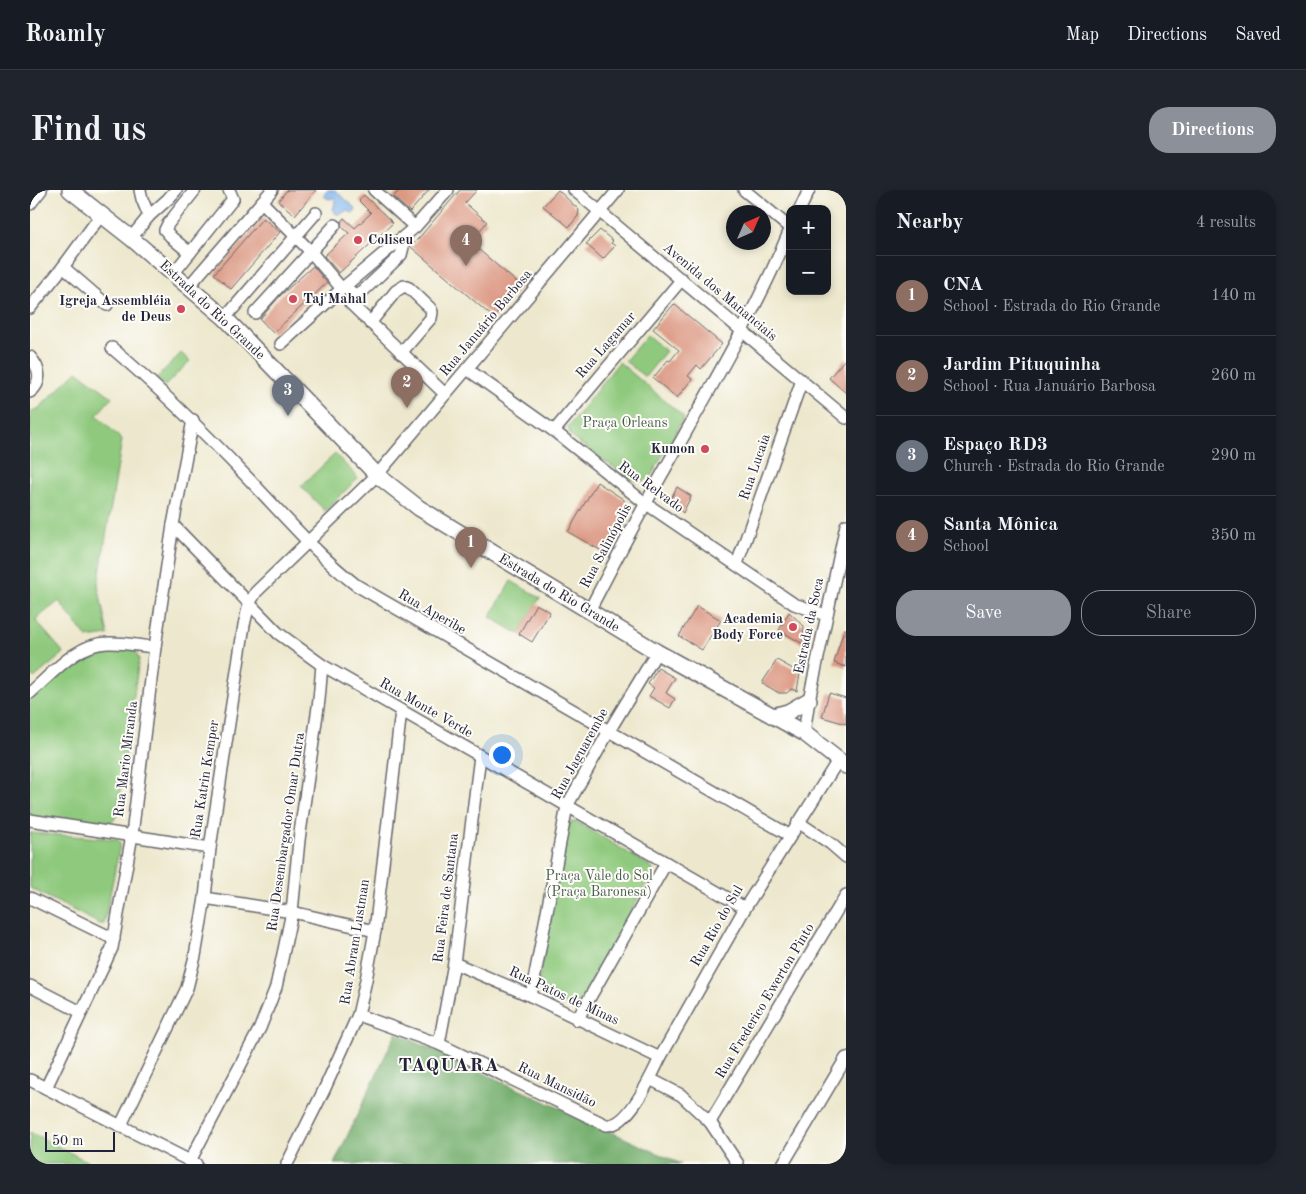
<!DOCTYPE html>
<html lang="en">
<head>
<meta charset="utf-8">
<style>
  :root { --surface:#171b24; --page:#20242c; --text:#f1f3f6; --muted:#9ea1a6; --line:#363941; --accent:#8c9099 }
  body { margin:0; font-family:"Old Standard TT",serif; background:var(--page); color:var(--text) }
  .controls { position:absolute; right:15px; top:15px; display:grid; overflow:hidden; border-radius:10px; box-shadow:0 2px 8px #0003 }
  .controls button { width:45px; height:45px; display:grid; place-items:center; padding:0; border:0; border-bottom:1px solid var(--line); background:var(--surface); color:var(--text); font:25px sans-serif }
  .compass { position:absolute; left:696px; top:15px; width:45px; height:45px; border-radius:50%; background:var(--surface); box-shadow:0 2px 8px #0003; rotate:45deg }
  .scale { position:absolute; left:15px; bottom:12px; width:70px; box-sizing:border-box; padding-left:5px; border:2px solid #22223b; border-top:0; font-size:14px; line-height:18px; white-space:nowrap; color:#22223b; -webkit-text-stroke:4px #fdfcf7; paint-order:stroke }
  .you { position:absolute; left:471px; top:564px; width:18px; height:18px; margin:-12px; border:4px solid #fff; border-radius:50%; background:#1a73e8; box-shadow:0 0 0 8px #1a73e833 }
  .badge { display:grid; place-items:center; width:32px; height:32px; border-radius:50%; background:var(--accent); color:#fff; font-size:16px; font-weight:700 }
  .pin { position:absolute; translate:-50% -41px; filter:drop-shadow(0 1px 2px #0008) }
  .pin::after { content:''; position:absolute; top:26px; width:18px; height:15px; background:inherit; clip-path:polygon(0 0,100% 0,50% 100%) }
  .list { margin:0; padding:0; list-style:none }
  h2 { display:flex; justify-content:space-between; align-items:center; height:65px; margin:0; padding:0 20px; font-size:21px }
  h2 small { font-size:16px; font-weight:400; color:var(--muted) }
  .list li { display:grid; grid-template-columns:32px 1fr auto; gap:15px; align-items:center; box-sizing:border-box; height:80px; padding:0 20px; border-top:1px solid var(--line) }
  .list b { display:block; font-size:19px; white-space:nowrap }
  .list p { margin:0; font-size:16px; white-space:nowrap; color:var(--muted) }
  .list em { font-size:16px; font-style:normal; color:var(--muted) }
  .actions { display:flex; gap:10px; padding:15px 20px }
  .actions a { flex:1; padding:11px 0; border:1px solid var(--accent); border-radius:20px; text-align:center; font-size:18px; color:var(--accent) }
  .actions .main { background:var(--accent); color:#fff }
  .map { position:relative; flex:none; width:816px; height:974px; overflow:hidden; border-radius:20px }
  header { display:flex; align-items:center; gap:30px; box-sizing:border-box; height:70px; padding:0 25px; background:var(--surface); border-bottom:1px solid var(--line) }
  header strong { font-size:24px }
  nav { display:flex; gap:28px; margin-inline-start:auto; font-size:18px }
  .intro { display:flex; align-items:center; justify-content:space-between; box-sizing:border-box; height:120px; padding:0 30px }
  h1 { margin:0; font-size:35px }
  .button { padding:12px 22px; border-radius:20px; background:var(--accent); color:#fff; font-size:18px; font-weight:700 }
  main { display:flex; gap:30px; padding:0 30px }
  aside { flex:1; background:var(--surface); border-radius:20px; box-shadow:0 2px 8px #0003 }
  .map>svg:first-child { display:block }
  .green { fill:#8ec97d; stroke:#58765c }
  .forest { fill:#72ad6c; stroke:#4a6854 }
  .water { fill:#7db4ec; stroke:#506b94 }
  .building { fill:#dc9883 }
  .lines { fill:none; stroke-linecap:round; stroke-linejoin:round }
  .minor-casing { stroke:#69676e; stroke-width:14 }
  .major-casing { stroke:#69676e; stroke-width:18 }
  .minor { stroke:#fff; stroke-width:11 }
  .major { stroke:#fff; stroke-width:15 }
  .poi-dot { fill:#d1495b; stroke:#fdfcf7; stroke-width:2 }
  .labels { text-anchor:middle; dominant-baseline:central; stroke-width:4; stroke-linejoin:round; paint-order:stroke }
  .poi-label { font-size:14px; font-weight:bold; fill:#22223b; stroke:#fdfcf7; text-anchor:end }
  .street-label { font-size:14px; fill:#22223b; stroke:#fdfcf7 }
  .park-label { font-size:14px; fill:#485c52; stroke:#fdfcf7 }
  .district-label { font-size:19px; font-weight:bold; letter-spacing:1px; fill:#22223b; stroke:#fdfcf7 }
</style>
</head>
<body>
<header>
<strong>Roamly</strong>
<nav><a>Map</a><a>Directions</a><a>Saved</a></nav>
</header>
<div class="intro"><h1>Find us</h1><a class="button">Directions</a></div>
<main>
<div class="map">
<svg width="816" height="974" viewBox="0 0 816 974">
  <rect width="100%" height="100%" fill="#fdfcf7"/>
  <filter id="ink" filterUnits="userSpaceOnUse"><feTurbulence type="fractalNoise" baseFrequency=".02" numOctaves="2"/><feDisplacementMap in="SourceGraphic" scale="10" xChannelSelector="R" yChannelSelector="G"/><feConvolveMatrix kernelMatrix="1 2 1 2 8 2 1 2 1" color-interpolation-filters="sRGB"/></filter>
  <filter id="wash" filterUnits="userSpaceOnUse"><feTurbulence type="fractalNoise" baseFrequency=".0096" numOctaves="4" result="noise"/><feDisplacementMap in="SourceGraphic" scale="20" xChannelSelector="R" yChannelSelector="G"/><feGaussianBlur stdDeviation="1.12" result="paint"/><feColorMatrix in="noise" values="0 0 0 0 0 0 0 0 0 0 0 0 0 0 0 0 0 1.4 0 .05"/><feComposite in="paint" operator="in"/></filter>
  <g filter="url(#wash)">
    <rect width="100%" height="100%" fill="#ede8cd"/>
    <g class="green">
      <polygon points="617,145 636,161 615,187 595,171"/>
      <polygon points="151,163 160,171 135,196 126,188"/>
      <path d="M589 172 654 227 621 286C615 292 610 292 602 290L545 250 540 245 538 237Z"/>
      <polygon points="47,181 82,207 67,225 92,250 68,395 78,445 57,448 29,411 5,430 34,463 4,488 0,484 0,222 9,218"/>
      <polygon points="305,264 326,285 327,289 295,321 271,296"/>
      <polygon points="481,391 510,408 489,444 460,427"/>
      <polygon points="62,458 100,458 106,462 109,469 87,624 84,630 77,633 0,627 0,509 50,463"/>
      <polygon points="541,632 547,632 620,676 623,680 621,685 548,815 541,817 510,802 507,799 538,636"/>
      <polygon points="0,643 85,649 89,651 90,655 74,734 70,734 0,698"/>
      <polygon points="0,942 60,973 59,974 0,974"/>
    </g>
    <polygon class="forest" points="366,843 651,974 304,974"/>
    <polygon class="water" points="298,0 305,0 326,19 323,24 317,20 311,24 306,24 303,19 306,10 304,8 299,9 295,7 295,3"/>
    <g id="blocks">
      <g class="building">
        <polygon points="257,0 286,0 265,25 248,11"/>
        <polygon points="370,0 399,0 380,22 363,7"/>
        <polygon points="430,0 447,0 435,13 457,32 440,52 491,96 464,128 381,57"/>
        <polygon points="528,0 549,20 548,26 539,37 513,16"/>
        <polygon points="334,5 363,33 309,83 294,66 319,43 312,37 311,32 314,28 325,38 341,23 329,11"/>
        <polygon points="233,28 250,42 201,99 184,84"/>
        <polygon points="570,40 583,51 581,53 585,56 573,69 556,54"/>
        <polygon points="283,76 297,93 243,143 230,129 250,106"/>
        <polygon points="644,114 692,154 671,179 667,175 658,186 662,189 647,208 623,188 638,170 640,171 649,160 623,139"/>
        <polygon points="816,168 816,203 799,188"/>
        <polygon points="567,292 593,309 598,316 594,327 596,329 577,364 538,342"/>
        <polygon points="647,297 661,306 653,323 641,312 641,308"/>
        <polygon points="506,414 520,422 502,452 489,444"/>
        <polygon points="667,416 691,430 672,460 649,446"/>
        <polygon points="759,422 774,436 773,454 749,440"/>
        <polygon points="814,439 816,439 816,477 804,473"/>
        <polygon points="747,470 770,483 767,501 761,499 757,503 749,503 732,493"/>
        <polygon points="628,478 645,488 636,503 645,509 640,518 619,506 624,498 618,494"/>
        <polygon points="799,503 816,508 816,534 792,527"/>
      </g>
    </g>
  </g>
  <g filter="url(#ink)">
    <use href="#blocks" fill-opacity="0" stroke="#69676e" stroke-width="1"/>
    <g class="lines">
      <defs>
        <g id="minor">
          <polyline points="110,0 112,9 119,26"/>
          <polyline points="344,0 385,37"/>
          <polyline points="544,0 816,228"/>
          <polyline points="714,0 760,38"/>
          <polyline points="232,12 281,62 312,99"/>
          <polyline points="0,14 11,0"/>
          <polyline points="770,19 779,0"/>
          <polyline points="101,48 119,26 138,9 146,0"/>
          <polyline points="160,63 142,48 135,40 138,34 165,0"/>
          <polyline points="33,77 77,115"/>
          <polyline points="143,84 203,9 199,0"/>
          <polyline points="159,96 242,0"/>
          <polyline points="315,96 324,105 333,101 371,65 373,57 369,50"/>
          <polyline points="320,113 415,204"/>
          <polyline points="0,118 33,77 71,25"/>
          <polyline points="225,123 305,35"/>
          <polyline points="195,128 286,23"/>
          <polyline points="340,133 366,101 374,96 379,98 400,118 402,122 401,128 371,163"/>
          <polyline points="251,154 315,96 385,37 418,0"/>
          <path d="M82 158C129 198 172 240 215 285 251 322 285 363 326 395L759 645"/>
          <path d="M0 167C10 178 13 192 0 202"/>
          <polyline points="437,179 524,241 615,313 764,414 796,425"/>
          <polyline points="524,241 652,89"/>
          <polyline points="143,335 248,443 292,475 715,718"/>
          <polyline points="707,374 772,190"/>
          <path d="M559 421C584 373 608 326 635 279 679 201 725 123 760 40"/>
          <path d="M0 503C22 484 47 453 78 453 93 452 110 456 125 457"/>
          <polyline points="774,543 779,510 816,335"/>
          <polyline points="0,630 180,658"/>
          <polyline points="768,632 801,654 816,667"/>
          <polyline points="0,708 84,749"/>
          <polyline points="175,708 262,722 345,741"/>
          <polyline points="424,773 501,806 630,868"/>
          <polyline points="0,796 51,822"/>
          <polyline points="501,806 537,616 579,541 627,462"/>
          <path d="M328 825 409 854 576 935C598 938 622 885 630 868L715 718 809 569"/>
          <polyline points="547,830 636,673"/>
          <polyline points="409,854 424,773 450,566"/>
          <polyline points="620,889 651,905 680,932 708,974"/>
          <polyline points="0,890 166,974"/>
          <polyline points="16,898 82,758 102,645 125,457 143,335 163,230"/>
          <polyline points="680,932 816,705"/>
          <polyline points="91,935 157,798 165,766 175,708 180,658 214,435 219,414 226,402 347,285 588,0"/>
          <polyline points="160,971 230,838 246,797 262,722 269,650 289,510 292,475"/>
          <polyline points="257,974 294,900 328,825 336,790 345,741 371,521"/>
          <polyline points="753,974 816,868"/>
        </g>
        <g id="major">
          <polyline points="40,0 101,48 195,128 347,285 389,318 627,462 774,543 816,576"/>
          <polyline points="743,526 758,522 779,510"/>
        </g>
      </defs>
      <use href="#minor" class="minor-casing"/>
      <use href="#major" class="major-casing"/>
      <use href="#minor" class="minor"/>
      <use href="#major" class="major"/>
    </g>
  </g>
  <g class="poi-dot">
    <circle cx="328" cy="50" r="5"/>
    <circle cx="263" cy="109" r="5"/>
    <circle cx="151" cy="119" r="5"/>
    <circle cx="675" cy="259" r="5"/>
    <circle cx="763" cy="437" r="5"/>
  </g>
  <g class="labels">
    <g class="poi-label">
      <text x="338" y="50" text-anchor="start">Coliseu</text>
      <text x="273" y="109" text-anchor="start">Taj Mahal</text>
      <text x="141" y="111">Igreja Assembléia<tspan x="141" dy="16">de Deus</tspan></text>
      <text x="665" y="259">Kumon</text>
      <text x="753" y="429">Academia<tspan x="753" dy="16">Body Force</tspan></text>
    </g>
    <g class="street-label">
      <text transform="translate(690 102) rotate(40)">Avenida dos Mananciais</text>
      <text transform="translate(182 120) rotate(43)">Estrada do Rio Grande</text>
      <text transform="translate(456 133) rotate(-50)">Rua Januário Barbosa</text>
      <text transform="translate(576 155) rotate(-49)">Rua Lagamar</text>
      <text transform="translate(725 277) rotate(-71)">Rua Lucaia</text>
      <text transform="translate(621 297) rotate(36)">Rua Relvado</text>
      <text transform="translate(576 356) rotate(-62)">Rua Salinópolis</text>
      <text transform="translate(529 403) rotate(31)">Estrada do Rio Grande</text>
      <text transform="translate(402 422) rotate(30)">Rua Aperibe</text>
      <text transform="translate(779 436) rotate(-78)">Estrada da Soca</text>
      <text transform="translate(396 518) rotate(30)">Rua Monte Verde</text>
      <text transform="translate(550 564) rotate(-61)">Rua Jaguarembe</text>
      <text transform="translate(96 569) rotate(-83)">Rua Mario Miranda</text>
      <text transform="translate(175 589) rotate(-81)">Rua Katrin Kemper</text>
      <text transform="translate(256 642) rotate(-82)">Rua Desembargador Omar Dutra</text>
      <text transform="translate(416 708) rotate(-83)">Rua Feira de Santana</text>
      <text transform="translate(687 736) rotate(-60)">Rua Rio do Sul</text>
      <text transform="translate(325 752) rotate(-81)">Rua Abram Lustman</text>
      <text transform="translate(534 806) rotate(25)">Rua Patos de Minas</text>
      <text transform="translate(735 811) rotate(-59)">Rua Frederico Ewerton Pinto</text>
      <text transform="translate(527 895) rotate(26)">Rua Mansidão</text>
    </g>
    <g class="park-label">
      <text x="595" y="233">Praça Orleans</text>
      <text x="569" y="686">Praça Vale do Sol<tspan x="569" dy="16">(Praça Baronesa)</tspan></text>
    </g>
    <g class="district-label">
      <text x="419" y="876">TAQUARA</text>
    </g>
  </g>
</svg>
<div class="controls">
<button>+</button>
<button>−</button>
</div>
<svg class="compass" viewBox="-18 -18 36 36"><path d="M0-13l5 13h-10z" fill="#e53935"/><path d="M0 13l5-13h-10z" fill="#9ea1a6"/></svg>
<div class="scale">50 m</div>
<div class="you"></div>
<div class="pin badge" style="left:441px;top:378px;background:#8d6e63">1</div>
<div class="pin badge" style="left:377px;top:218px;background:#8d6e63">2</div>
<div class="pin badge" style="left:258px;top:226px;background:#6b7280">3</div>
<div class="pin badge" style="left:436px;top:76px;background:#8d6e63">4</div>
</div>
<aside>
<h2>Nearby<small>4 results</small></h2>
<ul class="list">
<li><span class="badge" style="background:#8d6e63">1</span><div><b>CNA</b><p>School · Estrada do Rio Grande</p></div><em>140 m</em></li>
<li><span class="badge" style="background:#8d6e63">2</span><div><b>Jardim Pituquinha</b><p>School · Rua Januário Barbosa</p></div><em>260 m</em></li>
<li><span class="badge" style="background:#6b7280">3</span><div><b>Espaço RD3</b><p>Church · Estrada do Rio Grande</p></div><em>290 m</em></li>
<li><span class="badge" style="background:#8d6e63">4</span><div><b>Santa Mônica</b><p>School</p></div><em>350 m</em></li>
</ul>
<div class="actions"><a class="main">Save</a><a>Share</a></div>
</aside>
</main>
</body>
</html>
